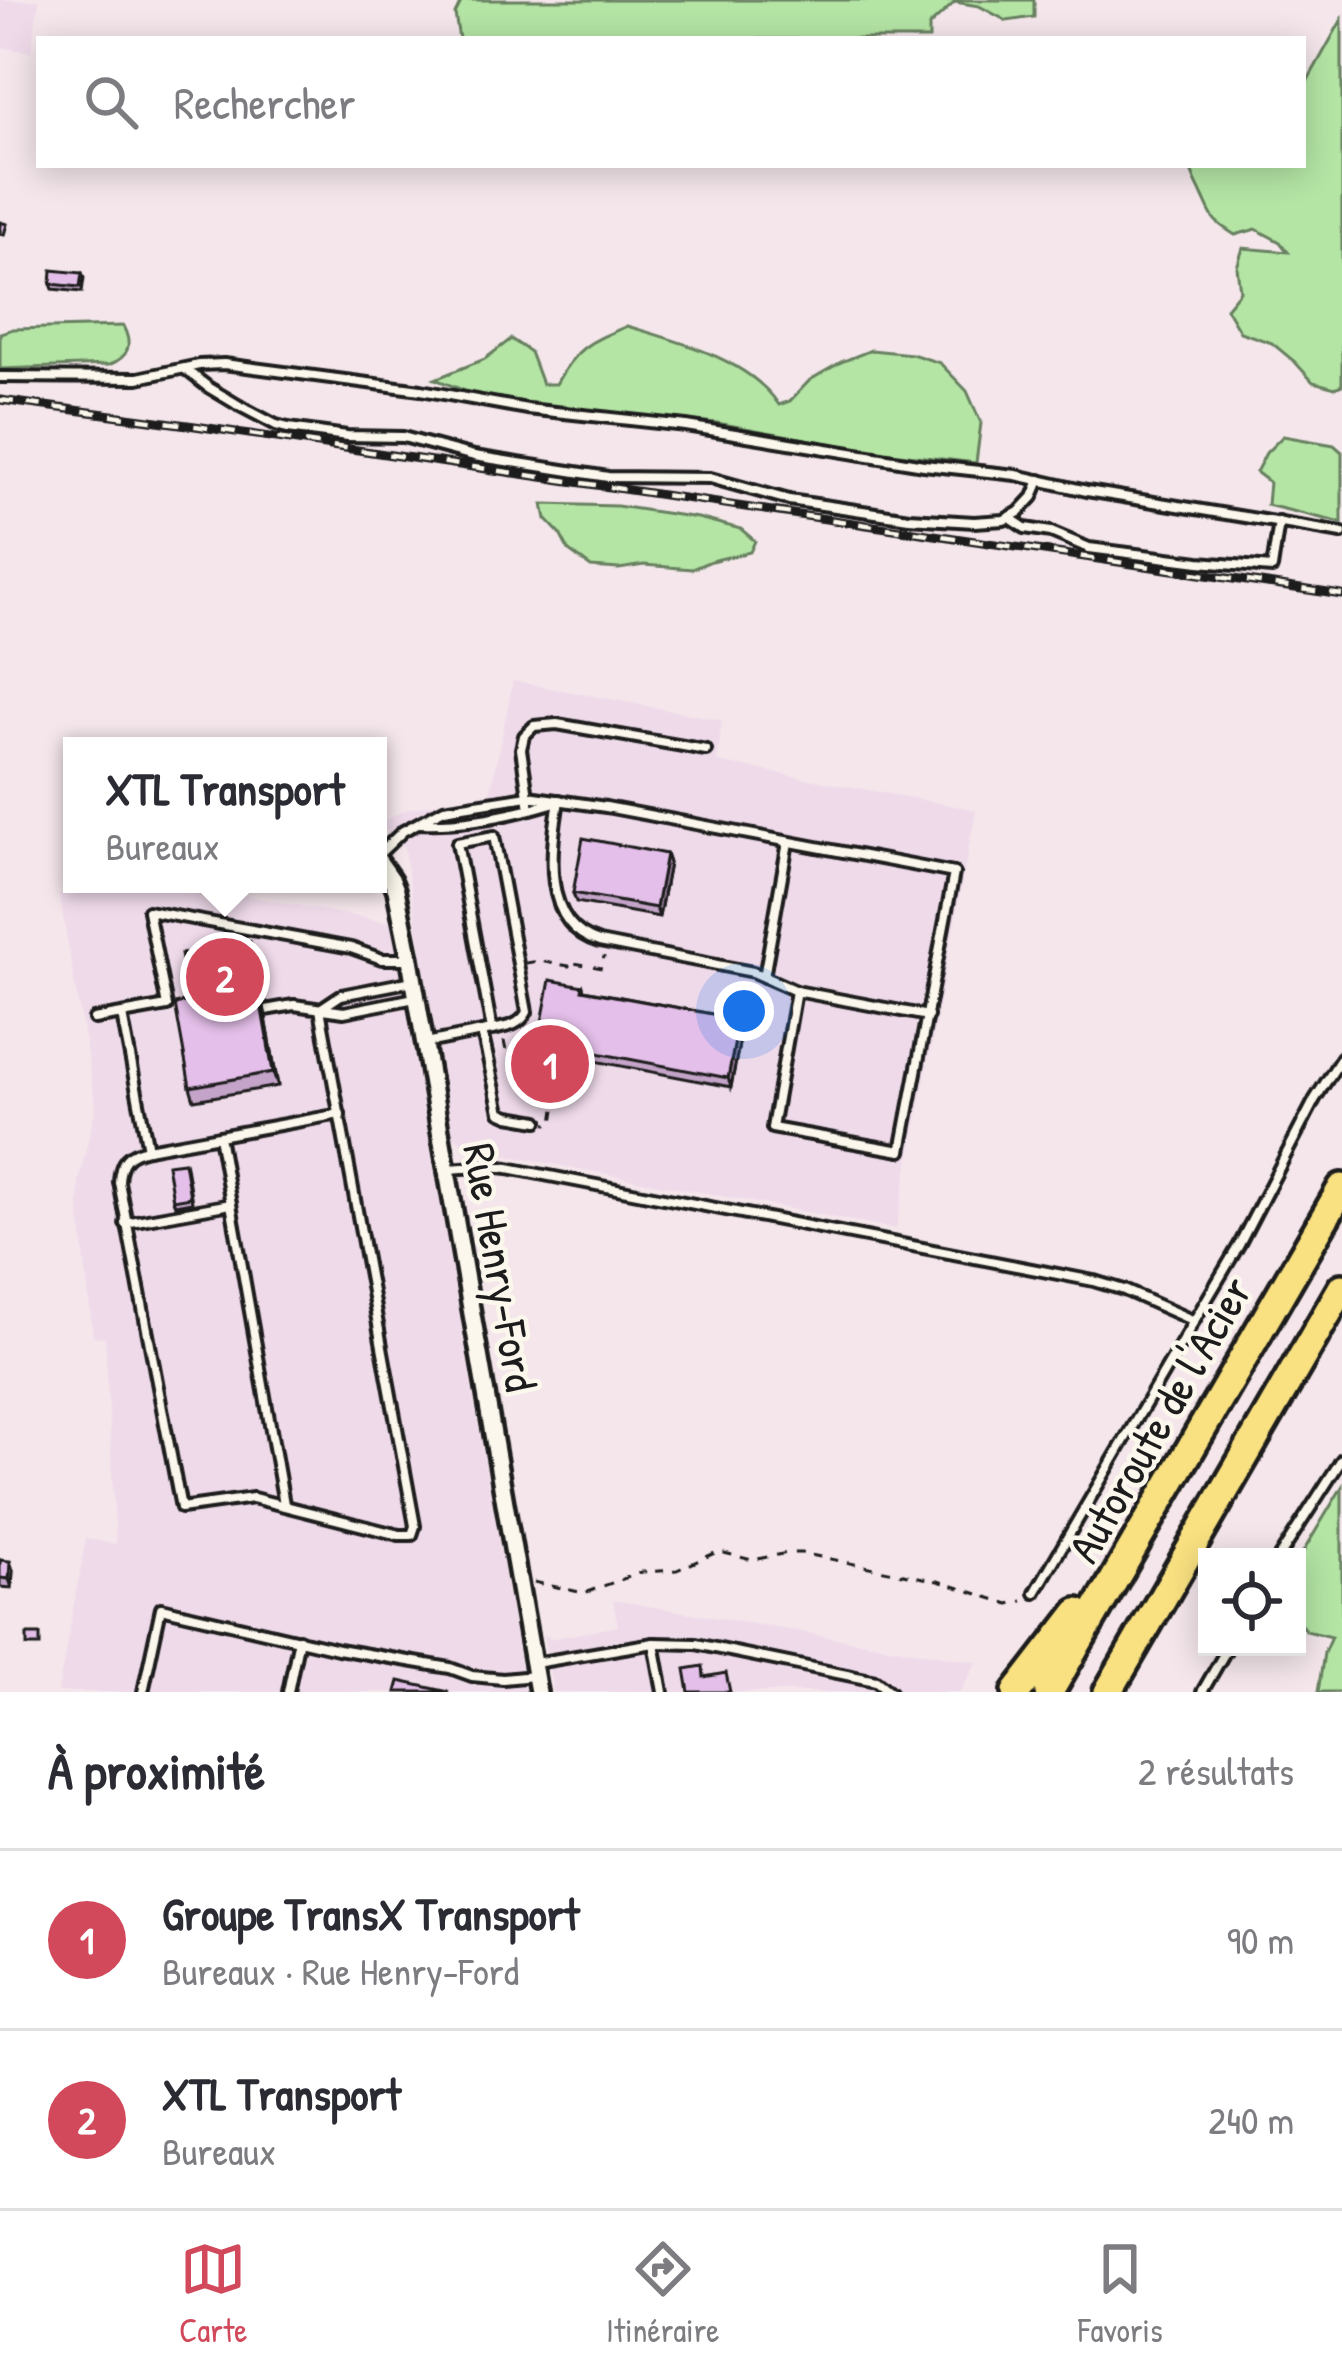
<!DOCTYPE html>
<html lang="fr">
<head>
<meta charset="utf-8">
<style>
  :root { --surface:#fff; --page:#f2f2f3; --text:#2b2b33; --muted:#7c7c81; --line:#e1e1e2; --accent:#d1495b }
  body { margin:0; font-family:"Patrick Hand",sans-serif; background:var(--page); color:var(--text) }
  .controls { position:absolute; right:36px; bottom:36px; display:grid; overflow:hidden; border-radius:0px; box-shadow:0 6px 30px #0003 }
  .controls button { width:108px; height:108px; display:grid; place-items:center; padding:0; border:0; border-bottom:3px solid var(--line); background:var(--surface); color:var(--text); font:60px sans-serif }
  .you { position:absolute; left:744px; top:1011px; width:42px; height:42px; margin:-30px; border:9px solid #fff; border-radius:50%; background:#1a73e8; box-shadow:0 0 0 18px #1a73e833 }
  .badge { display:grid; place-items:center; width:78px; height:78px; border-radius:50%; background:var(--accent); color:#fff; font-size:39px; font-weight:700 }
  .pin { position:absolute; translate:-50% -50%; border:6px solid #fff; box-shadow:0 3px 12px #0006 }
  .popup { position:absolute; left:63px; top:737px; width:324px; height:156px; box-sizing:border-box; display:grid; place-content:center; border-radius:0px; background:var(--surface); filter:drop-shadow(0 3px 9px #0005); font-size:39px; white-space:nowrap; color:var(--muted) }
  .popup b { font-size:45px; color:var(--text) }
  .popup::after { content:''; position:absolute; left:50%; top:100%; margin-left:-24px; border:24px solid transparent; border-top-color:var(--surface) }
  .list { margin:0; padding:0; list-style:none }
  h2 { display:flex; justify-content:space-between; align-items:center; height:156px; margin:0; padding:0 48px; font-size:51px }
  h2 small { font-size:39px; font-weight:400; color:var(--muted) }
  .list li { display:grid; grid-template-columns:78px 1fr auto; gap:36px; align-items:center; box-sizing:border-box; height:180px; padding:0 48px; border-top:3px solid var(--line) }
  .list b { display:block; font-size:45px; white-space:nowrap }
  .list p { margin:0; font-size:39px; white-space:nowrap; color:var(--muted) }
  .list em { font-size:39px; font-style:normal; color:var(--muted) }
  .icon { flex:none; width:66px; height:66px; fill:none; stroke:currentColor; stroke-width:2; stroke-linecap:round; stroke-linejoin:round }
  .map { position:relative; flex:none; width:1342px; height:1692px; overflow:hidden }
  .search { position:absolute; background:var(--surface); box-shadow:0 6px 30px #0003; left:36px; right:36px; top:36px; height:132px; display:flex; align-items:center; gap:30px; box-sizing:border-box; padding:0 42px; border-radius:0px; color:var(--muted); font-size:45px }
  .sheet { height:516px; background:var(--surface) }
  nav { display:flex; justify-content:space-around; align-items:center; box-sizing:border-box; height:168px; border-top:3px solid var(--line); background:var(--surface); font-size:33px; color:var(--muted) }
  nav a { display:grid; justify-items:center; gap:6px }
  nav .on { color:var(--accent) }
  .map>svg:first-child { display:block }
  .built { fill:#efdaea }
  .green { fill:#b4e5a5; stroke:#688060; stroke-width:3 }
  .lines { fill:none; stroke-linecap:round; stroke-linejoin:round }
  .lane-casing { stroke:#1c1c1c; stroke-width:16 }
  .street-casing { stroke:#1c1c1c; stroke-width:24 }
  .highway-casing { stroke:#1c1c1c; stroke-width:36 }
  .path { stroke:#1c1c1c; stroke-width:3; stroke-dasharray:9 9; stroke-linecap:butt }
  .lane { stroke:#fbf7ec; stroke-width:8 }
  .street { stroke:#fbf7ec; stroke-width:15 }
  .highway { stroke:#f9e181; stroke-width:27 }
  .rail-casing { stroke:#1c1c1c; stroke-width:9 }
  .rail { stroke:#fbf7ec; stroke-width:4.5; stroke-dasharray:14; stroke-linecap:butt }
  .wall { fill:#c4a4c8; stroke:#1c1c1c; stroke-width:3 }
  .shaded-wall { fill:#a086a3; stroke:#1c1c1c; stroke-width:3 }
  .building { fill:#e4bfe9; stroke:#1c1c1c; stroke-width:3 }
  .labels { text-anchor:middle; dominant-baseline:central; stroke-width:9; stroke-linejoin:round; paint-order:stroke }
  .street-label { font-size:45px; fill:#1c1c1c; stroke:#fbf7ec }
</style>
</head>
<body>
<div class="map">
<svg width="1342" height="1692" viewBox="0 0 1342 1692">
  <rect width="100%" height="100%" fill="#f4e6eb"/>
  <filter id="ink" filterUnits="userSpaceOnUse"><feTurbulence type="fractalNoise" baseFrequency=".00833" numOctaves="2"/><feDisplacementMap in="SourceGraphic" scale="24" xChannelSelector="R" yChannelSelector="G"/><feConvolveMatrix kernelMatrix="1 2 1 2 8 2 1 2 1" color-interpolation-filters="sRGB"/></filter>
  <g filter="url(#ink)">
    <g class="built">
      <polygon points="0,0 39,0 31,52 0,47"/>
      <polygon points="513,681 722,720 717,762 976,810 896,1229 468,1148 453,1136 404,849 398,840 378,824 407,809 490,793"/>
      <polygon points="130,884 184,884 391,923 525,1692 58,1692 86,1539 116,1544 105,1337 93,1336 79,1206 79,1181 96,1106 59,893"/>
      <polygon points="613,1600 977,1662 960,1692 553,1692 543,1634 551,1639 618,1626"/>
    </g>
    <g class="green">
      <polygon points="462,0 1034,0 1034,17 1007,21 979,6 955,2 929,26 929,39 459,39 455,14"/>
      <path d="M1342 19V385L1335 388 1313 382 1295 362 1272 343 1240 332 1226 308 1240 291 1237 267 1243 248 1288 252 1280 242 1256 229 1235 235C1210 219 1214 220 1202 195 1197 183 1192 177 1190 165H1303V89Z"/>
      <path d="M123 326C133 345 129 357 109 365L0 369V333L13 329Z"/>
      <path d="M627 326C677 341 749 359 779 405L790 401 810 380 841 362 871 350 912 354 940 363 967 391 981 423 976 463 873 451 717 423 583 410 475 395 435 379 485 359 511 339 530 352 542 384H556C576 347 589 342 627 326Z"/>
      <polygon points="1283,436 1334,445 1342,452 1342,523 1267,505 1269,482 1256,472 1266,453"/>
      <polygon points="543,504 617,506 698,518 741,529 755,541 750,552 711,561 692,569 644,565 619,569 591,567 569,551 560,534 546,519"/>
      <polygon points="1342,1487 1342,1692 1318,1692 1324,1653 1331,1637 1306,1631 1297,1620 1297,1562"/>
    </g>
    <g class="lines">
      <defs>
        <g id="lane">
          <polyline points="185,369 208,387 238,405 276,425 288,428 347,436 403,437 474,456 608,477 710,478 789,500 909,518 974,522 1004,520 1019,512 1033,497 1040,480"/>
          <polyline points="0,377 138,378 199,365 224,364 421,390 527,409 686,426 924,465 1016,475 1087,491 1342,533"/>
          <polyline points="1010,518 1025,528 1051,532 1089,548 1199,562 1272,568 1279,522"/>
          <path d="M559 800C551 849 540 924 599 942L753 972 796 991"/>
          <polyline points="530,809 521,749 524,736 534,726 557,724 706,750"/>
          <path d="M419 823C464 825 509 816 552 803"/>
          <polyline points="378,855 403,831 444,809 528,796 606,807 954,873 901,1151 772,1128 796,991 928,1016"/>
          <polyline points="764,977 788,842"/>
          <polyline points="320,1009 341,995 413,981"/>
          <polyline points="265,1010 294,1005 344,1012 415,998"/>
          <polyline points="122,1015 148,1149 219,1136"/>
          <polyline points="94,1019 167,1006 148,911 351,948 382,959 409,959"/>
          <polyline points="482,1032 500,1112 509,1116 538,1121"/>
          <path d="M426 1043 492 1030C505 1027 520 1026 527 1012L494 836 457 843 492 1030"/>
          <path d="M148 1149C127 1153 120 1161 119 1182L181 1508 253 1498 399 1535H412L415 1526 320 1009"/>
          <polyline points="449,1169 490,1166 508,1168 1094,1281 1124,1290 1194,1321 1035,1593"/>
          <polyline points="125,1223 231,1204"/>
          <polyline points="1194,1321 1239,1245 1315,1099 1342,1057"/>
          <polyline points="284,1504 219,1136 340,1114"/>
          <polyline points="1279,1557 1342,1459"/>
          <polyline points="654,1643 696,1644 876,1681 890,1692"/>
          <polyline points="535,1663 654,1643 663,1692"/>
          <polyline points="143,1692 161,1608 338,1649 450,1668 472,1676 503,1679 534,1676"/>
          <polyline points="288,1692 299,1639"/>
          <polyline points="1202,1692 1228,1647"/>
        </g>
        <polyline id="street" points="378,860 392,880 396,890 410,959 538,1692"/>
        <g id="highway">
          <polyline points="1017,1692 1078,1613"/>
          <polyline points="1049,1692 1342,1188"/>
          <polyline points="1108,1692 1342,1288"/>
        </g>
      </defs>
      <use href="#lane" class="lane-casing"/>
      <use href="#street" class="street-casing"/>
      <use href="#highway" class="highway-casing"/>
      <g class="path">
        <polyline points="526,963 539,961 569,966 569,962 602,968 604,956"/>
        <polyline points="504,1041 507,1056 533,1061 529,1076 532,1083 550,1089 557,1095 553,1123 546,1124"/>
        <polyline points="534,1582 584,1593 642,1572 677,1570 715,1553 724,1553 752,1560 787,1553 801,1553 938,1581 1009,1604 1023,1601"/>
      </g>
      <use href="#lane" class="lane"/>
      <use href="#street" class="street"/>
      <use href="#highway" class="highway"/>
      <defs>
        <polyline id="rail" points="0,400 195,426 1342,595"/>
      </defs>
      <use href="#rail" class="rail-casing"/>
      <use href="#rail" class="rail"/>
    </g>
    <g class="wall">
      <polygon points="82,273 84,278 82,292 53,289 51,284"/>
      <polygon points="666,854 669,863 659,917 576,902 573,893"/>
      <polygon points="250,942 255,955 278,1086 194,1100 190,1087 189,1001"/>
      <polygon points="583,986 584,990 739,1019 742,1028 731,1087 574,1057 571,1075 539,1068 535,1059"/>
      <polygon points="186,1166 192,1202 175,1205 173,1200"/>
      <polygon points="0,1560 13,1570 12,1588 0,1587"/>
    </g>
    <g class="shaded-wall">
      <polygon points="666,854 669,863 659,917 656,908"/>
      <polygon points="250,942 255,955 278,1086 273,1072"/>
      <polygon points="739,1019 742,1028 731,1087 728,1078"/>
      <polygon points="571,1048 574,1057 571,1075 568,1066"/>
      <polygon points="10,1561 13,1570 12,1588 9,1579"/>
    </g>
    <g class="building">
      <polygon points="0,222 7,224 4,235 0,234"/>
      <polygon points="52,270 82,273 80,287 51,284"/>
      <polygon points="583,838 666,854 656,908 573,893"/>
      <polygon points="250,942 273,1072 190,1087 175,1004 189,1001 181,954"/>
      <polygon points="550,980 583,986 582,990 739,1019 728,1078 571,1048 568,1066 535,1059"/>
      <polygon points="184,1162 190,1197 173,1200 167,1164"/>
      <polygon points="0,1560 10,1561 9,1579 0,1578"/>
      <rect x="27" y="1635" width="13" height="11"/>
      <polygon points="703,1666 704,1677 726,1673 730,1692 689,1692 685,1669"/>
      <polygon points="399,1681 449,1692 396,1692"/>
    </g>
  </g>
  <g class="labels">
    <g class="street-label">
      <text transform="translate(501 1267) rotate(80)">Rue Henry-Ford</text>
      <text transform="translate(1159 1419) rotate(-60)">Autoroute de l'Acier</text>
    </g>
  </g>
</svg>
<div class="controls">
<button><svg class="icon" aria-label="locate" viewBox="0 0 24 24"><circle cx="12" cy="12" r="6"/><path d="M12 2v4M12 18v4M2 12h4M18 12h4"/></svg></button>
</div>
<div class="you"></div>
<div class="pin badge" style="left:550px;top:1064px">1</div>
<div class="pin badge" style="left:225px;top:977px">2</div>
<div class="popup"><b>XTL Transport</b>Bureaux</div>
<div class="search"><svg class="icon" aria-label="search" viewBox="0 0 24 24"><circle cx="10" cy="10" r="6"/><path d="M15 15l6 6"/></svg>Rechercher</div>
</div>
<section class="sheet">
<h2>À proximité<small>2 résultats</small></h2>
<ul class="list">
<li><span class="badge">1</span><div><b>Groupe TransX Transport</b><p>Bureaux · Rue Henry-Ford</p></div><em>90 m</em></li>
<li><span class="badge">2</span><div><b>XTL Transport</b><p>Bureaux</p></div><em>240 m</em></li>
</ul>
</section>
<nav>
<a class="on"><svg class="icon" aria-label="map" viewBox="0 0 24 24"><path d="M3 6l6-2 6 2 6-2v14l-6 2-6-2-6 2zM9 4v14M15 6v14"/></svg>Carte</a>
<a><svg class="icon" aria-label="directions" viewBox="0 0 24 24"><path d="M12 3l9 9-9 9-9-9zM9 14v-3h6M13 9l2 2-2 2"/></svg>Itinéraire</a>
<a><svg class="icon" aria-label="saved" viewBox="0 0 24 24"><path d="M7 4h10v16l-5-4-5 4z"/></svg>Favoris</a>
</nav>
</body>
</html>
